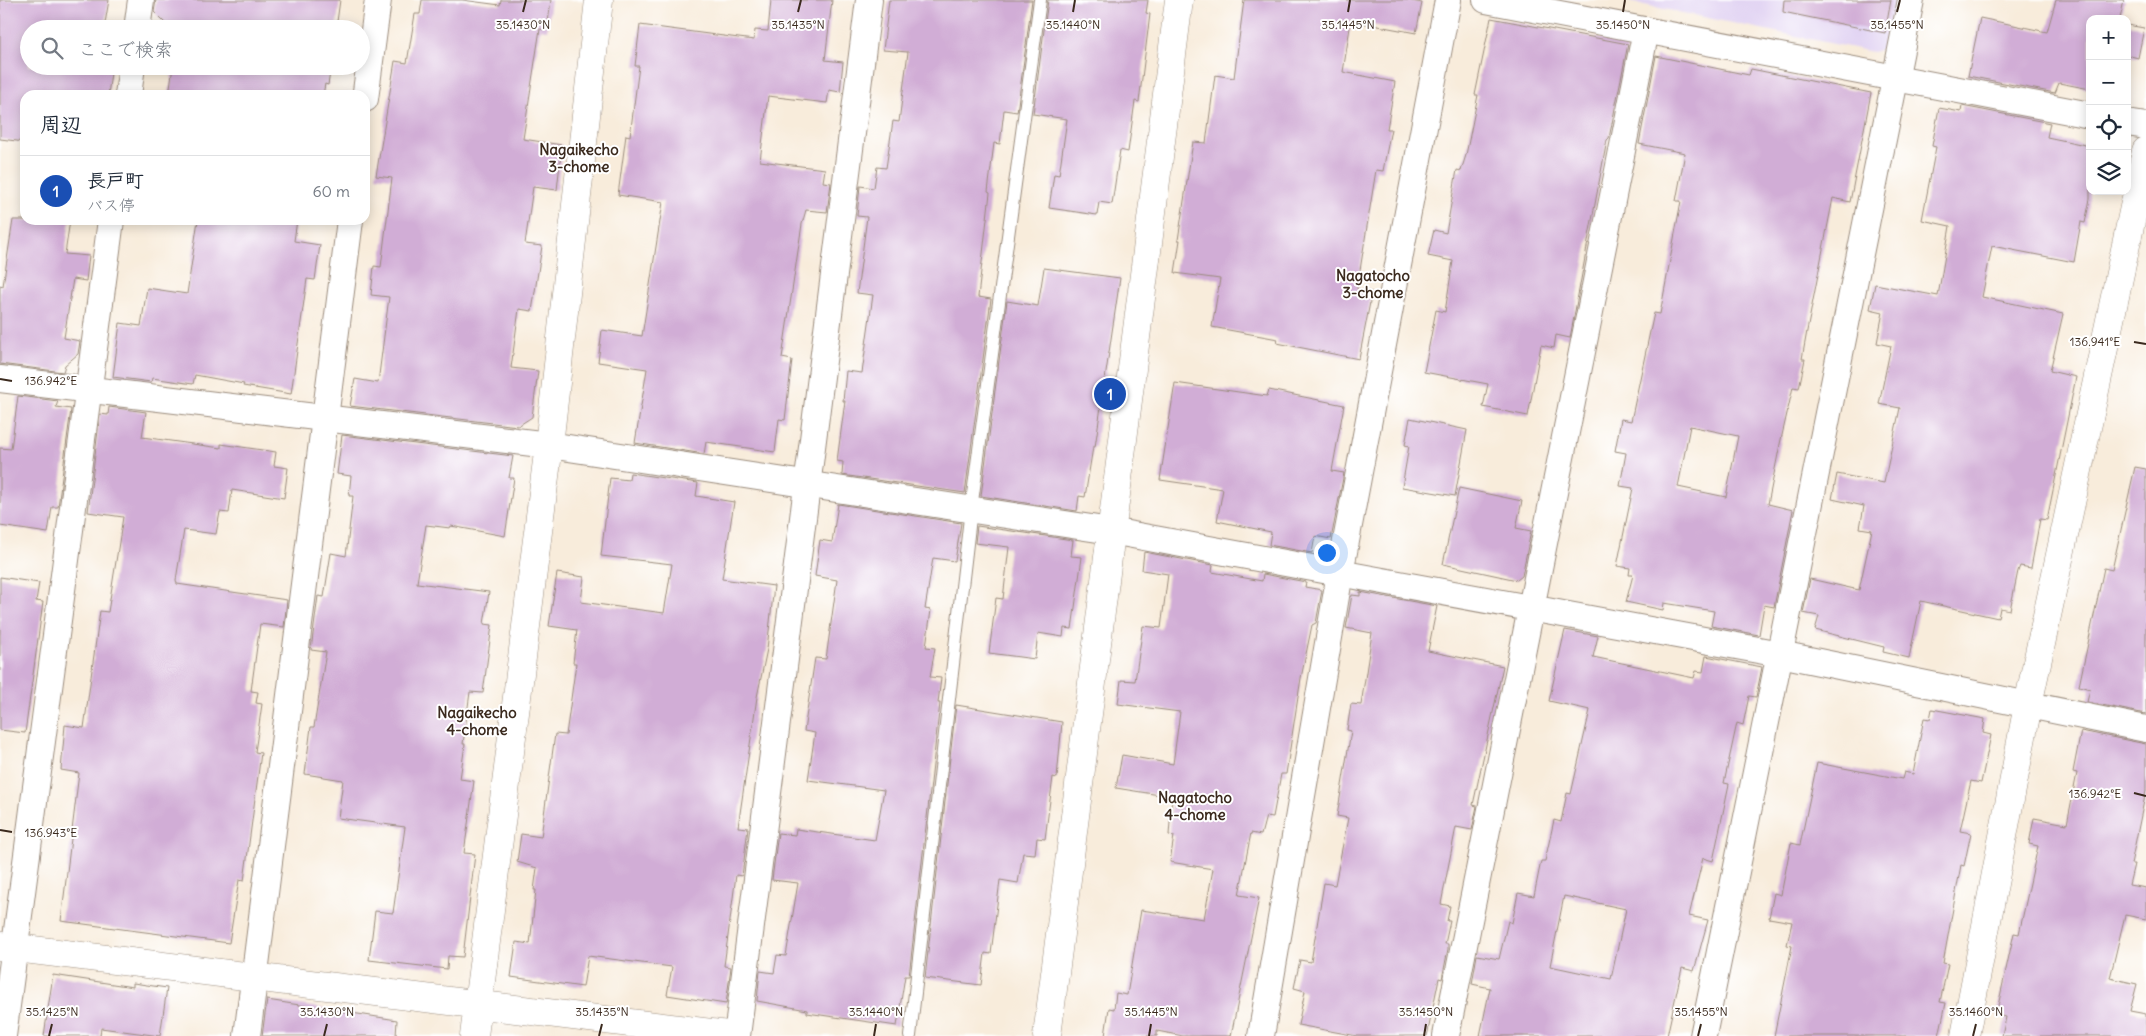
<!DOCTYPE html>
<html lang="ja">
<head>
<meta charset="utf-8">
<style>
  :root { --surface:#fff; --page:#f6f6f7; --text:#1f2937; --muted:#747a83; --line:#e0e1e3; --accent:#1f6fb2 }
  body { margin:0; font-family:Delius,"Klee One",sans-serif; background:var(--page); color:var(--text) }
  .controls { position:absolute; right:15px; top:15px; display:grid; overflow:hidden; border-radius:10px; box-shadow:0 2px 12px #0003 }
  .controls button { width:45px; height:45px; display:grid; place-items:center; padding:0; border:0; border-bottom:1px solid var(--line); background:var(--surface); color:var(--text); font:25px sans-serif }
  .you { position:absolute; left:1326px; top:552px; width:18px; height:18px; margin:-12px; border:4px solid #fff; border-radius:50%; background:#1a73e8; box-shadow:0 0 0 8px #1a73e833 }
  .badge { display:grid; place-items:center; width:32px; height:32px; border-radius:50%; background:var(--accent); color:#fff; font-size:16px; font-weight:700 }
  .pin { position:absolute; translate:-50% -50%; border:2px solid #fff; box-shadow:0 1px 5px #0006 }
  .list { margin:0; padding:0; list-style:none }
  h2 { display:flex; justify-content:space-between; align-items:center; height:65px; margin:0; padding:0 20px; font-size:21px }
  h2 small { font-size:16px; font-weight:400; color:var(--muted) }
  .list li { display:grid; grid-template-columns:32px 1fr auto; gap:15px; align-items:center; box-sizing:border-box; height:70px; padding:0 20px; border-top:1px solid var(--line) }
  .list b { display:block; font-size:19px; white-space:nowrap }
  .list p { margin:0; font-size:16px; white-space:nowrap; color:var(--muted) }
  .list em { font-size:16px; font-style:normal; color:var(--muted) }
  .icon { flex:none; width:28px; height:28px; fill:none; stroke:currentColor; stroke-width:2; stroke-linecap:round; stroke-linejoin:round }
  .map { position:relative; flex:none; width:2146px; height:1036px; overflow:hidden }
  .search { position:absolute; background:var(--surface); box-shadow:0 2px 12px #0003; left:20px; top:20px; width:350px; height:55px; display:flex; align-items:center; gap:12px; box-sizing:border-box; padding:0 18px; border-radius:28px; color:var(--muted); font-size:19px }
  .panel { position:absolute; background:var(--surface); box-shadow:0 2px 12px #0003; left:20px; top:90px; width:350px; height:135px; border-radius:15px }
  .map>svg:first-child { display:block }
  .built { fill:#e2d4f3 }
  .building { fill:#d1add6; fill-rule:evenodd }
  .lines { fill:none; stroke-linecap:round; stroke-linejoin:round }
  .service-casing { stroke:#9a8b7c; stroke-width:14 }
  .minor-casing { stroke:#9a8b7c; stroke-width:28 }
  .tertiary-casing { stroke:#9a8b7c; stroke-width:29 }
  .service { stroke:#fff; stroke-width:12 }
  .minor { stroke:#fff; stroke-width:26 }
  .tertiary { stroke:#fff; stroke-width:28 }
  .ticks { fill:none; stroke:#3b2a1e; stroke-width:2 }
  .labels { text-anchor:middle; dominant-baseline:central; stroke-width:4; stroke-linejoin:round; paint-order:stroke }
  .neighbourhood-label { font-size:15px; font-weight:bold; fill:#3b2a1e; stroke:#fff }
  .ticks-label { font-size:12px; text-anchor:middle; fill:#3b2a1e; stroke:#fff; stroke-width:4; stroke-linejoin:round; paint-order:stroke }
</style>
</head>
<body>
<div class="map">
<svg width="2146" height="1036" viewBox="0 0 2146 1036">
  <rect width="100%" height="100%" fill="#fff"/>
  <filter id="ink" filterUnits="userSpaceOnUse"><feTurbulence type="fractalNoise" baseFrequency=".02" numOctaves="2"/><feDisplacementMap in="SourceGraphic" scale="10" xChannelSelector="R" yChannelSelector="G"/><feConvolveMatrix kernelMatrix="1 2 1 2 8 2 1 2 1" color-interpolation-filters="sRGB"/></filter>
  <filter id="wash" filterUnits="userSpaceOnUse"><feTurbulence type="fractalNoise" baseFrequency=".0096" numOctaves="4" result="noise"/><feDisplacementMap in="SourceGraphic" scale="20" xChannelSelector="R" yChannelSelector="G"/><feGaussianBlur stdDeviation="1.12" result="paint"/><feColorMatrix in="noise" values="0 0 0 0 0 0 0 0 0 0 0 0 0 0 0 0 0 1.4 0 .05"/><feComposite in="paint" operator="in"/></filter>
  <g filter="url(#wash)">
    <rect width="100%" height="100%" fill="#f8ecdb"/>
    <polygon class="built" points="1620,0 1899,0 1890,46 1873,52"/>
    <g id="blocks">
      <g class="building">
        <polygon points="0,0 109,0 104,29 29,29 29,66 112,66 108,95 25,95 25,142 0,139"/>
        <polygon points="156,0 340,0 336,29 171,29 154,12"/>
        <polygon points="422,0 462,0 500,5 501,0 551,0 547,30 540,29 523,139 562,145 557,190 533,187 525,244 542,246 532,311 519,309 511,368 538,371 532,417 518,426 350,406 355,379 378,383 389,297 371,295 374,266 381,267 392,178 376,176 395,61 407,63 415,14 420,14"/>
        <polygon points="771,0 832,0 825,60 843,62 840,92 829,90 827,103 768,96 760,161 825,169 823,182 831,183 827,212 806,210 802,224 782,358 792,360 785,420 779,419 775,452 706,442 704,454 635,443 647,369 598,362 602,330 642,336 663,202 618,195 626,135 630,136 639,66 635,66 640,25 754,40 755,30 768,31"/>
        <polygon points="889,0 1032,0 1017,112 1004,110 1000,144 994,143 988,192 990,193 978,297 991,299 965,493 842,475 843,462 837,461 845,401 843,401 846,371 862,373 873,295 857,293 867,217 857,216 860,186 874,188 877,167 886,168 893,121 899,122 908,52 883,50"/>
        <polygon points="1048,0 1148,0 1146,13 1150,14 1139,102 1135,101 1128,152 1120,150 1112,204 1099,202 1097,215 1049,208 1054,174 1059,175 1067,119 1033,114"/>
        <polygon points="1244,0 1407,0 1422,3 1416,33 1351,21 1343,72 1395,82 1387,129 1391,129 1383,171 1376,170 1357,289 1372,292 1359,359 1277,343 1278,339 1212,327 1220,279 1175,273 1180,240 1178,240 1193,142 1206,143 1215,75 1234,78"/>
        <polygon points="1784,0 1891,0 1885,33 1783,12"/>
        <polygon points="2056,0 2124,0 2120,19 2090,19 2090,89 2059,83 2055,93 1968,76 1980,18 2047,32"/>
        <polygon points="1491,18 1628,44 1609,138 1607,140 1570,338 1556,335 1554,348 1541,345 1528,416 1483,407 1488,384 1424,372 1436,310 1445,312 1453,261 1428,256 1434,230 1446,233 1457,170 1461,171 1466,155 1478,95 1475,95"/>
        <polygon points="2127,25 2144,28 2138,58 2127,55"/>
        <path d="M1656 56 1749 75 1751 69 1871 93 1850 202 1833 198 1807 331 1802 359H1805L1799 388 1793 387 1780 444 1768 504 1793 510 1774 607 1764 605 1759 635 1711 626 1714 611 1664 603 1663 610 1626 602 1633 575H1629L1630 568 1617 566 1633 488 1620 486 1626 453 1615 451 1621 419 1631 421 1654 313 1660 314 1681 201H1676L1685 153 1639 144ZM1690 426 1738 436 1726 497 1678 487Z"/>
        <polygon points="173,66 331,66 328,85 325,84 323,95 169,95"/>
        <polygon points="1962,106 2050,123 2047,137 2090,146 2090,199 2085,223 2081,222 2074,262 1992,246 1982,297 2063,314 2050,371 2076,377 2047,520 2040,519 2031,568 2020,566 2018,571 2010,610 2000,608 1998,618 1921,601 1909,658 1883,652 1884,647 1815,630 1819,616 1803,613 1810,579 1859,590 1872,530 1860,528 1864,506 1832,499 1837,474 1884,483 1900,408 1879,404 1891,346 1877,343 1883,312 1870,309 1875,284 1938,296 1950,226 1922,220 1936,147 1932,146 1939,108 1961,112"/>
        <polygon points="13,220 70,220 65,254 89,256 86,281 73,279 64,338 80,341 78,354 65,365 63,372 0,364 0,285 3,286"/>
        <polygon points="198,220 297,220 294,241 320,245 315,280 307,279 291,394 243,386 244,384 195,375 193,384 152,378 151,382 113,377 120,323 141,326 147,288 187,294"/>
        <polygon points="1044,268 1120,278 1095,447 1093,447 1085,497 1079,496 1077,511 981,496 1007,301 1038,306"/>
        <polygon points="1175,383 1267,396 1269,390 1344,405 1332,471 1344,473 1331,539 1315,536 1312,553 1269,545 1271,532 1217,521 1223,489 1160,480"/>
        <polygon points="18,396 58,401 56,407 71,409 58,507 52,507 48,533 0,526 0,448 11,449"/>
        <polygon points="109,407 146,412 142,437 221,448 221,444 276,452 274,466 288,468 284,498 232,490 229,513 220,512 216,534 184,530 176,580 177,584 287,600 284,627 260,624 251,691 258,692 256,703 262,704 255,752 261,753 244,881 239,880 229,943 61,921 79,773 61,770 65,725 84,728 100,611 108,612 123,517 88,512 100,414 108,415"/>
        <polygon points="1410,418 1467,430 1455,496 1402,487 1409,446 1405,445"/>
        <polygon points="342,435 513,456 509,478 514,478 505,536 451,526 450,528 426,525 417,583 489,592 484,624 492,625 483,693 470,692 463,744 465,744 460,779 474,781 464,853 475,854 463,957 448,956 447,969 369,960 375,911 393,913 405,827 338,818 343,780 305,774 311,727 314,727 326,652 311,650 318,596 324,597 331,553 346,556 353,496 349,496 351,476 337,474"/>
        <polygon points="2135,467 2146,469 2146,714 2087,702 2090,689 2079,686 2104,568 2112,570"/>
        <polygon points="630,473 698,483 696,496 734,502 722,579 774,586 767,649 757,697 738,827 748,828 742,876 736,875 724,966 731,967 726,1004 667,995 672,967 588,956 583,987 511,977 516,942 530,944 536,890 534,890 537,868 517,862 521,834 541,837 555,734 566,735 576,663 573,663 577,630 549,626 557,573 584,577 581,602 664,613 672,564 601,556 610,478 629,480"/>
        <polygon points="1459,488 1522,501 1516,528 1531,531 1522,576 1517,580 1443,564"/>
        <polygon points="838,504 961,523 955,561 933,558 925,609 931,610 926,647 935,648 930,677 941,678 938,703 940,703 909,976 905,976 897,1026 807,1013 807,1010 757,1001 760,971 774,973 777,955 786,956 798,883 772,880 778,833 795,835 796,829 875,840 884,790 808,780 815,733 804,731 815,658 826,659 837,580 815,576 820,540 832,542"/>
        <polygon points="977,526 1073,540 1071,556 1082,557 1072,629 1064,628 1063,637 1038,633 1035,659 989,653 996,598 1003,599 1009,547 975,543"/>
        <polygon points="1144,552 1213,565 1212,572 1262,581 1263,574 1306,582 1305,587 1322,590 1316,623 1312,625 1301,678 1286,774 1281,774 1273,817 1266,816 1261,835 1251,833 1239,895 1259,898 1231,1036 1183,1036 1157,1031 1157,1036 1105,1036 1109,1008 1114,1009 1116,993 1127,995 1141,910 1204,919 1213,869 1170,862 1174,836 1169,835 1172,797 1116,788 1122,755 1173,764 1180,712 1118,704 1121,680 1135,681 1143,626 1161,628 1168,574 1142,570"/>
        <polygon points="0,577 39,583 36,601 43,602 25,733 0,730"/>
        <polygon points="1360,592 1437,606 1428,651 1503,666 1473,805 1477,806 1472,830 1456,827 1441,904 1450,906 1447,921 1450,921 1445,944 1448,944 1448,949 1442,979 1439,978 1427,1036 1357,1036 1298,1025 1305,991 1294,988 1300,960 1311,962 1324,883 1335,885 1348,818 1337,816 1351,731 1347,730 1351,704 1361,705 1372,633 1346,628 1352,595 1360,596"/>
        <path d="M1565 630 1598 636 1593 657 1694 678 1696 671 1703 672 1706 656 1762 667 1756 697 1749 696 1743 725 1737 723 1724 783 1729 784 1713 861 1703 858 1689 916 1708 920 1694 971 1682 968 1667 1036H1480L1490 988 1472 984 1477 955 1499 959 1508 921 1512 923 1518 893 1534 896 1541 861H1545L1554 820 1561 822 1567 793 1571 794 1590 710 1549 701ZM1564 896 1626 909 1611 979 1550 966Z"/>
        <polygon points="956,705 1062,722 1057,778 1053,777 1045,839 1037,838 1035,854 1023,853 1018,883 1000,880 991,954 985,953 981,985 925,978"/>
        <polygon points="1932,709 1985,719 1983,733 1991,735 1981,783 1971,781 1960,831 1971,833 1964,866 1961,865 1943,963 1948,964 1940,1002 1946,1003 1939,1036 1774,1036 1792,946 1787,945 1792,922 1769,918 1774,893 1781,895 1791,843 1800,845 1817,763 1902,779 1904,772 1913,774 1924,718 1930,719"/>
        <polygon points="2081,731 2146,744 2146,791 2131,864 2134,864 2129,885 2146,888 2146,919 2125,915 2110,978 2137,984 2130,1011 2146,1014 2146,1036 2002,1036 2006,1017 1996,1015 2014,933 2019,934 2038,846 2029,844 2034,818 2067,824 2077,773 2073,772"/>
        <polygon points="53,975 133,987 133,983 167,988 160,1036 101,1028 100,1036 44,1036"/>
        <polygon points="267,1000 397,1020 396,1036 262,1036"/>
      </g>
    </g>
  </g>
  <g filter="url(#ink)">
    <use href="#blocks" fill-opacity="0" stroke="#9a8b7c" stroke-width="1"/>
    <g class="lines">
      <defs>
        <polyline id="service" points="910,1036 971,509 1040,0"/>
        <g id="minor">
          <polyline points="1486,0 2090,115"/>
          <polyline points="137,29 141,0"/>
          <polyline points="128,95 132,66"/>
          <polyline points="365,99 378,0"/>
          <polyline points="2127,123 2146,126"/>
          <polyline points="0,379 549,445 1111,531 1780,654 2146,729"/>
          <polyline points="3,1036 111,220"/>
          <polyline points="247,1036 350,220"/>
          <polyline points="737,1036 869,0"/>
          <polyline points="1261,1036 1340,573 1448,0"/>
          <polyline points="1446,1036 1646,30"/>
          <polyline points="1703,1036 1911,0"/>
        </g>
        <g id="tertiary">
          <polyline points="0,946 736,1036"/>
          <polyline points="474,1036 549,445 599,0"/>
          <polyline points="1047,1036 1179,0"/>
          <polyline points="1965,1036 2028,705 2146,151"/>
        </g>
      </defs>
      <use href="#service" class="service-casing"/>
      <use href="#minor" class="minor-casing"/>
      <use href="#tertiary" class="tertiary-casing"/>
      <use href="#service" class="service"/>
      <use href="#minor" class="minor"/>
      <use href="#tertiary" class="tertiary"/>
    </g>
  </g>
  <path class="ticks" d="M523 12 526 0M798 12 801 0M1073 12 1075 0M1348 12 1350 0M1623 12 1625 0M1897 12 1900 0M2134 342 2146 344M0 379 12 381M2134 793 2146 796M0 830 12 832M49 1036 52 1024M324 1036 327 1024M599 1036 602 1024M874 1036 876 1024M1149 1036 1151 1024M1424 1036 1426 1024M1698 1036 1701 1024M1973 1036 1976 1024"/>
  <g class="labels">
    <g class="neighbourhood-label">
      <text x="579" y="149">Nagaikecho<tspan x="579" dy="17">3-chome</tspan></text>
      <text x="1373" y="275">Nagatocho<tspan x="1373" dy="17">3-chome</tspan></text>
      <text x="477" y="712">Nagaikecho<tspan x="477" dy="17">4-chome</tspan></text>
      <text x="1195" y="797">Nagatocho<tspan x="1195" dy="17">4-chome</tspan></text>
    </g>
  </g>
  <g class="ticks-label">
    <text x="523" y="29">35.1430°N</text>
    <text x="798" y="29">35.1435°N</text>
    <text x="1073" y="29">35.1440°N</text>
    <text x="1348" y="29">35.1445°N</text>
    <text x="1623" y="29">35.1450°N</text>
    <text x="1897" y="29">35.1455°N</text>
    <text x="2095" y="346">136.941°E</text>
    <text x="51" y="385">136.942°E</text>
    <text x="2095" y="798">136.942°E</text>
    <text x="51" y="837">136.943°E</text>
    <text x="52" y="1016">35.1425°N</text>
    <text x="327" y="1016">35.1430°N</text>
    <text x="602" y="1016">35.1435°N</text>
    <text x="876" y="1016">35.1440°N</text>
    <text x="1151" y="1016">35.1445°N</text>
    <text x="1426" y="1016">35.1450°N</text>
    <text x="1701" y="1016">35.1455°N</text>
    <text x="1976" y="1016">35.1460°N</text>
  </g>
</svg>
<div class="controls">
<button>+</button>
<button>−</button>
<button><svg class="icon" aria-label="locate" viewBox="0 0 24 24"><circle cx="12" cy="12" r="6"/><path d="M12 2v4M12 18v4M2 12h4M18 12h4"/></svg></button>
<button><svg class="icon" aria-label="layers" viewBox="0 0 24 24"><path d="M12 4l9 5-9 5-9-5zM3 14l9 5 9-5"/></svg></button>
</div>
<div class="you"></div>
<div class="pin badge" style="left:1110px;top:394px;background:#1a4fb4">1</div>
<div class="search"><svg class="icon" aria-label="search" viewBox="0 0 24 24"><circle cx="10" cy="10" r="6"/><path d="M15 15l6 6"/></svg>ここで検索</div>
<section class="panel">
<h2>周辺<small></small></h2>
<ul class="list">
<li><span class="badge" style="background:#1a4fb4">1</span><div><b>長戸町</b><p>バス停</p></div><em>60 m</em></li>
</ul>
</section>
</div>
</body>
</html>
